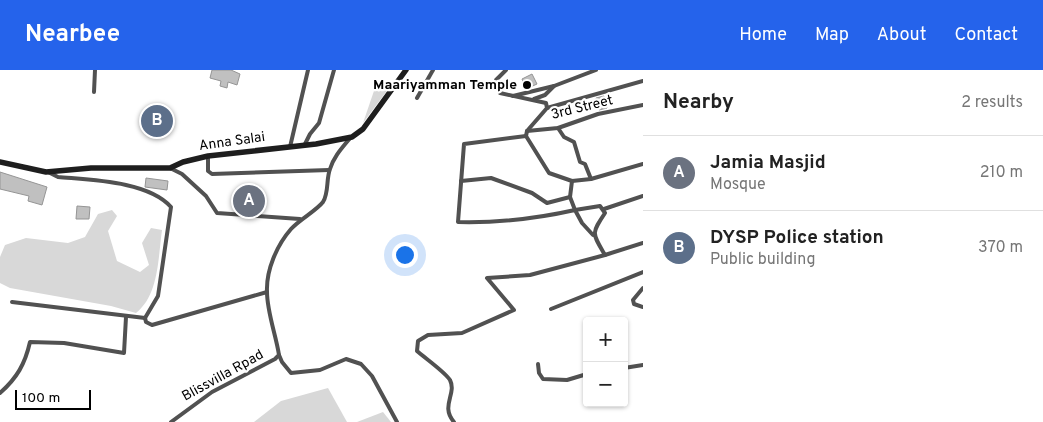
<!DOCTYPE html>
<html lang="en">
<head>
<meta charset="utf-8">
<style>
  :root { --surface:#fff; --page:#f6f6f6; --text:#222; --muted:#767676; --line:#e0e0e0; --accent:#2563eb }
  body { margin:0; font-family:Overpass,sans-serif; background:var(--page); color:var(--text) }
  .controls { position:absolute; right:15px; bottom:15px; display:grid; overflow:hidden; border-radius:5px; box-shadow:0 1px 4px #0004 }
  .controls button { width:45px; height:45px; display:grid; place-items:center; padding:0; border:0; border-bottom:1px solid var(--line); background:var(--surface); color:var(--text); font:25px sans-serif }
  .scale { position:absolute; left:15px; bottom:12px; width:76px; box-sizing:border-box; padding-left:5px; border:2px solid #000; border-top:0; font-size:14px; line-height:18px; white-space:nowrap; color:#000; -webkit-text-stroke:4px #fff; paint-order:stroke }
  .you { position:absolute; left:404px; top:184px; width:18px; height:18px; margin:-12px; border:4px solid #fff; border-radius:50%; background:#1a73e8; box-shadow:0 0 0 8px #1a73e833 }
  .badge { display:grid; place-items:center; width:32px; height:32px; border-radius:50%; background:var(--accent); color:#fff; font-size:16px; font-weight:700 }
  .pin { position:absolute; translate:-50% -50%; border:2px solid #fff; box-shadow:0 1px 5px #0006 }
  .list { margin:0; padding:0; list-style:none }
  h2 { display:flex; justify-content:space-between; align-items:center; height:65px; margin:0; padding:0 20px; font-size:21px }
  h2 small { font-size:16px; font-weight:400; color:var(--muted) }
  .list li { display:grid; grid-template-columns:32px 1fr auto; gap:15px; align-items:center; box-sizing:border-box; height:75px; padding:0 20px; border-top:1px solid var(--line) }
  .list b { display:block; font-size:19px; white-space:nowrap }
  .list p { margin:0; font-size:16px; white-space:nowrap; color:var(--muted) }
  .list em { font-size:16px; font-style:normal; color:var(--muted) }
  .map { position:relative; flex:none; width:643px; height:352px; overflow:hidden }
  header { display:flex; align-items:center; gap:30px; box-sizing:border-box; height:70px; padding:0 25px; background:var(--accent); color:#fff }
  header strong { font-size:24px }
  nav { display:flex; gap:28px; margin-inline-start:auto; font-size:18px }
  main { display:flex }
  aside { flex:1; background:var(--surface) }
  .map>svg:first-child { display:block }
  .green { fill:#d8d8d8 }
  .building { fill:#c0c0c0; stroke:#959595 }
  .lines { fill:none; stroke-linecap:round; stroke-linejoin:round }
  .street { stroke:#515151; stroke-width:4 }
  .secondary { stroke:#1e1e1e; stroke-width:5.5 }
  .poi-dot { fill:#000; stroke:#fff; stroke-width:2 }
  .labels { text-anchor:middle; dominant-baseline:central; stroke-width:4.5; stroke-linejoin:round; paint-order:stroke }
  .poi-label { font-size:14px; font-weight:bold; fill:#000; stroke:#fff; text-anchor:end }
  .street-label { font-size:14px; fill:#000; stroke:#fff }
</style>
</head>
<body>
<header>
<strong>Nearbee</strong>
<nav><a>Home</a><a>Map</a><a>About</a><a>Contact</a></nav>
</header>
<main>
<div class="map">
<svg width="643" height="352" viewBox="0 0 643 352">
  <rect width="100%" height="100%" fill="#fff"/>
  <g class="green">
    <polygon points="376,15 389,18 363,53"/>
    <path d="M112 140 117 146 108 161 117 191 140 202 149 195 142 173 151 158 162 160C158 188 159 225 136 243L111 236 10 218 0 213V187L5 175 26 168 68 173 85 167 98 144Z"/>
    <polygon points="328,318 347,352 254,352 281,331"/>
    <polygon points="383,342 391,352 357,352"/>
  </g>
  <g class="building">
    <polygon points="212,0 231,0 240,4 237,15 228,12 227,18 220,16 221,11 210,8"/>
    <polygon points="532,4 537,14 526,19 522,9"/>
    <polygon points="604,26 607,38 599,40 596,28"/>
    <polygon points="0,102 47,117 42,135 28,131 29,126 0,119"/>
    <polygon points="146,108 168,111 167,120 145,117"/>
    <polygon points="77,136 90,137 89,149 76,149"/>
  </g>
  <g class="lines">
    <g class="street">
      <path d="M506 0 496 10 495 16 500 23 546 33 547 38 527 61 526 66 549 103 572 111 570 127 575 140 600 136 605 143C591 164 592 163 605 185L643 173"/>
      <polyline points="94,22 95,0"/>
      <polyline points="513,26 554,16"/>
      <polyline points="417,28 433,0"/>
      <polyline points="534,29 545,25 554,16 596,0"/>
      <polyline points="547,38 643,11"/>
      <polyline points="558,58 564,67 574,72 580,92 585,94 591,109"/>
      <polyline points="527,61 558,58 598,44 643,35"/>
      <path d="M526 66 464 74 458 152C498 153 535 149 575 140L582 153 593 165"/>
      <polyline points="305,74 310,64 319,53 334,0"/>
      <polyline points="290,77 308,0"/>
      <polyline points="208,86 208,101 212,104 329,100"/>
      <polyline points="170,98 182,104 206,126 217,143 300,149"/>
      <path d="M48 102 58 107C90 110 148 111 171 137L158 226 145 248"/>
      <polyline points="461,111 491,108 532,123 547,133 570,127"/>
      <polyline points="572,111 591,109 643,94"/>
      <polyline points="604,139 643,126"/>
      <polyline points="643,218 633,230 634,234 643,237"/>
      <polyline points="12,232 145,248"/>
      <polyline points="551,239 643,202"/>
      <polyline points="145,248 146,252 152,255 267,222"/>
      <polyline points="279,285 282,292 291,303 320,300 346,289 361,294 372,306 397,352"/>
      <polyline points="538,294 539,303 543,309 567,310 587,304"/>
      <polyline points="624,298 643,295"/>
      <path d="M0 323C17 308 25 294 30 272L64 273 124 283 126 247"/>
      <path d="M171 352 212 322 275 289 279 285C276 265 267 242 267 222 266 200 277 175 291 159 300 149 316 141 323 132 329 123 326 109 330 99 334 86 343 77 351 67"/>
      <path d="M454 352C440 336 457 324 450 310 445 302 425 288 417 281L418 271 428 265 462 263 514 240 487 208 530 205 605 185"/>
    </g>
    <polyline class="secondary" points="0,92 46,102 91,98 170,98 183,92 208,86 316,74 352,67 363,59 406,0"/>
  </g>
  <circle class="poi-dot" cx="527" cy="15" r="5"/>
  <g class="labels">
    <g class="poi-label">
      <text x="517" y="15">Maariyamman Temple</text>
    </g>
    <g class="street-label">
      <text transform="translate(582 38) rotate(-14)">3rd Street</text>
      <text transform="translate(232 72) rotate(-8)">Anna Salai</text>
      <text transform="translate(223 306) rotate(-29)">Blissvilla Rpad</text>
    </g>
  </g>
</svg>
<div class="controls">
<button>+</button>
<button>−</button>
</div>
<div class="scale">100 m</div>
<div class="you"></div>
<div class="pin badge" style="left:249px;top:131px;background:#6b7280">A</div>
<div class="pin badge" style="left:157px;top:51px;background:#5c6f8a">B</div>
</div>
<aside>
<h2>Nearby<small>2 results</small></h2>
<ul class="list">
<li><span class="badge" style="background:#6b7280">A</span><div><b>Jamia Masjid</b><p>Mosque</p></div><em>210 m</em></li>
<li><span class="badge" style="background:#5c6f8a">B</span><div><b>DYSP Police station</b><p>Public building</p></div><em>370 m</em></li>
</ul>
</aside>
</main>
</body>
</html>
